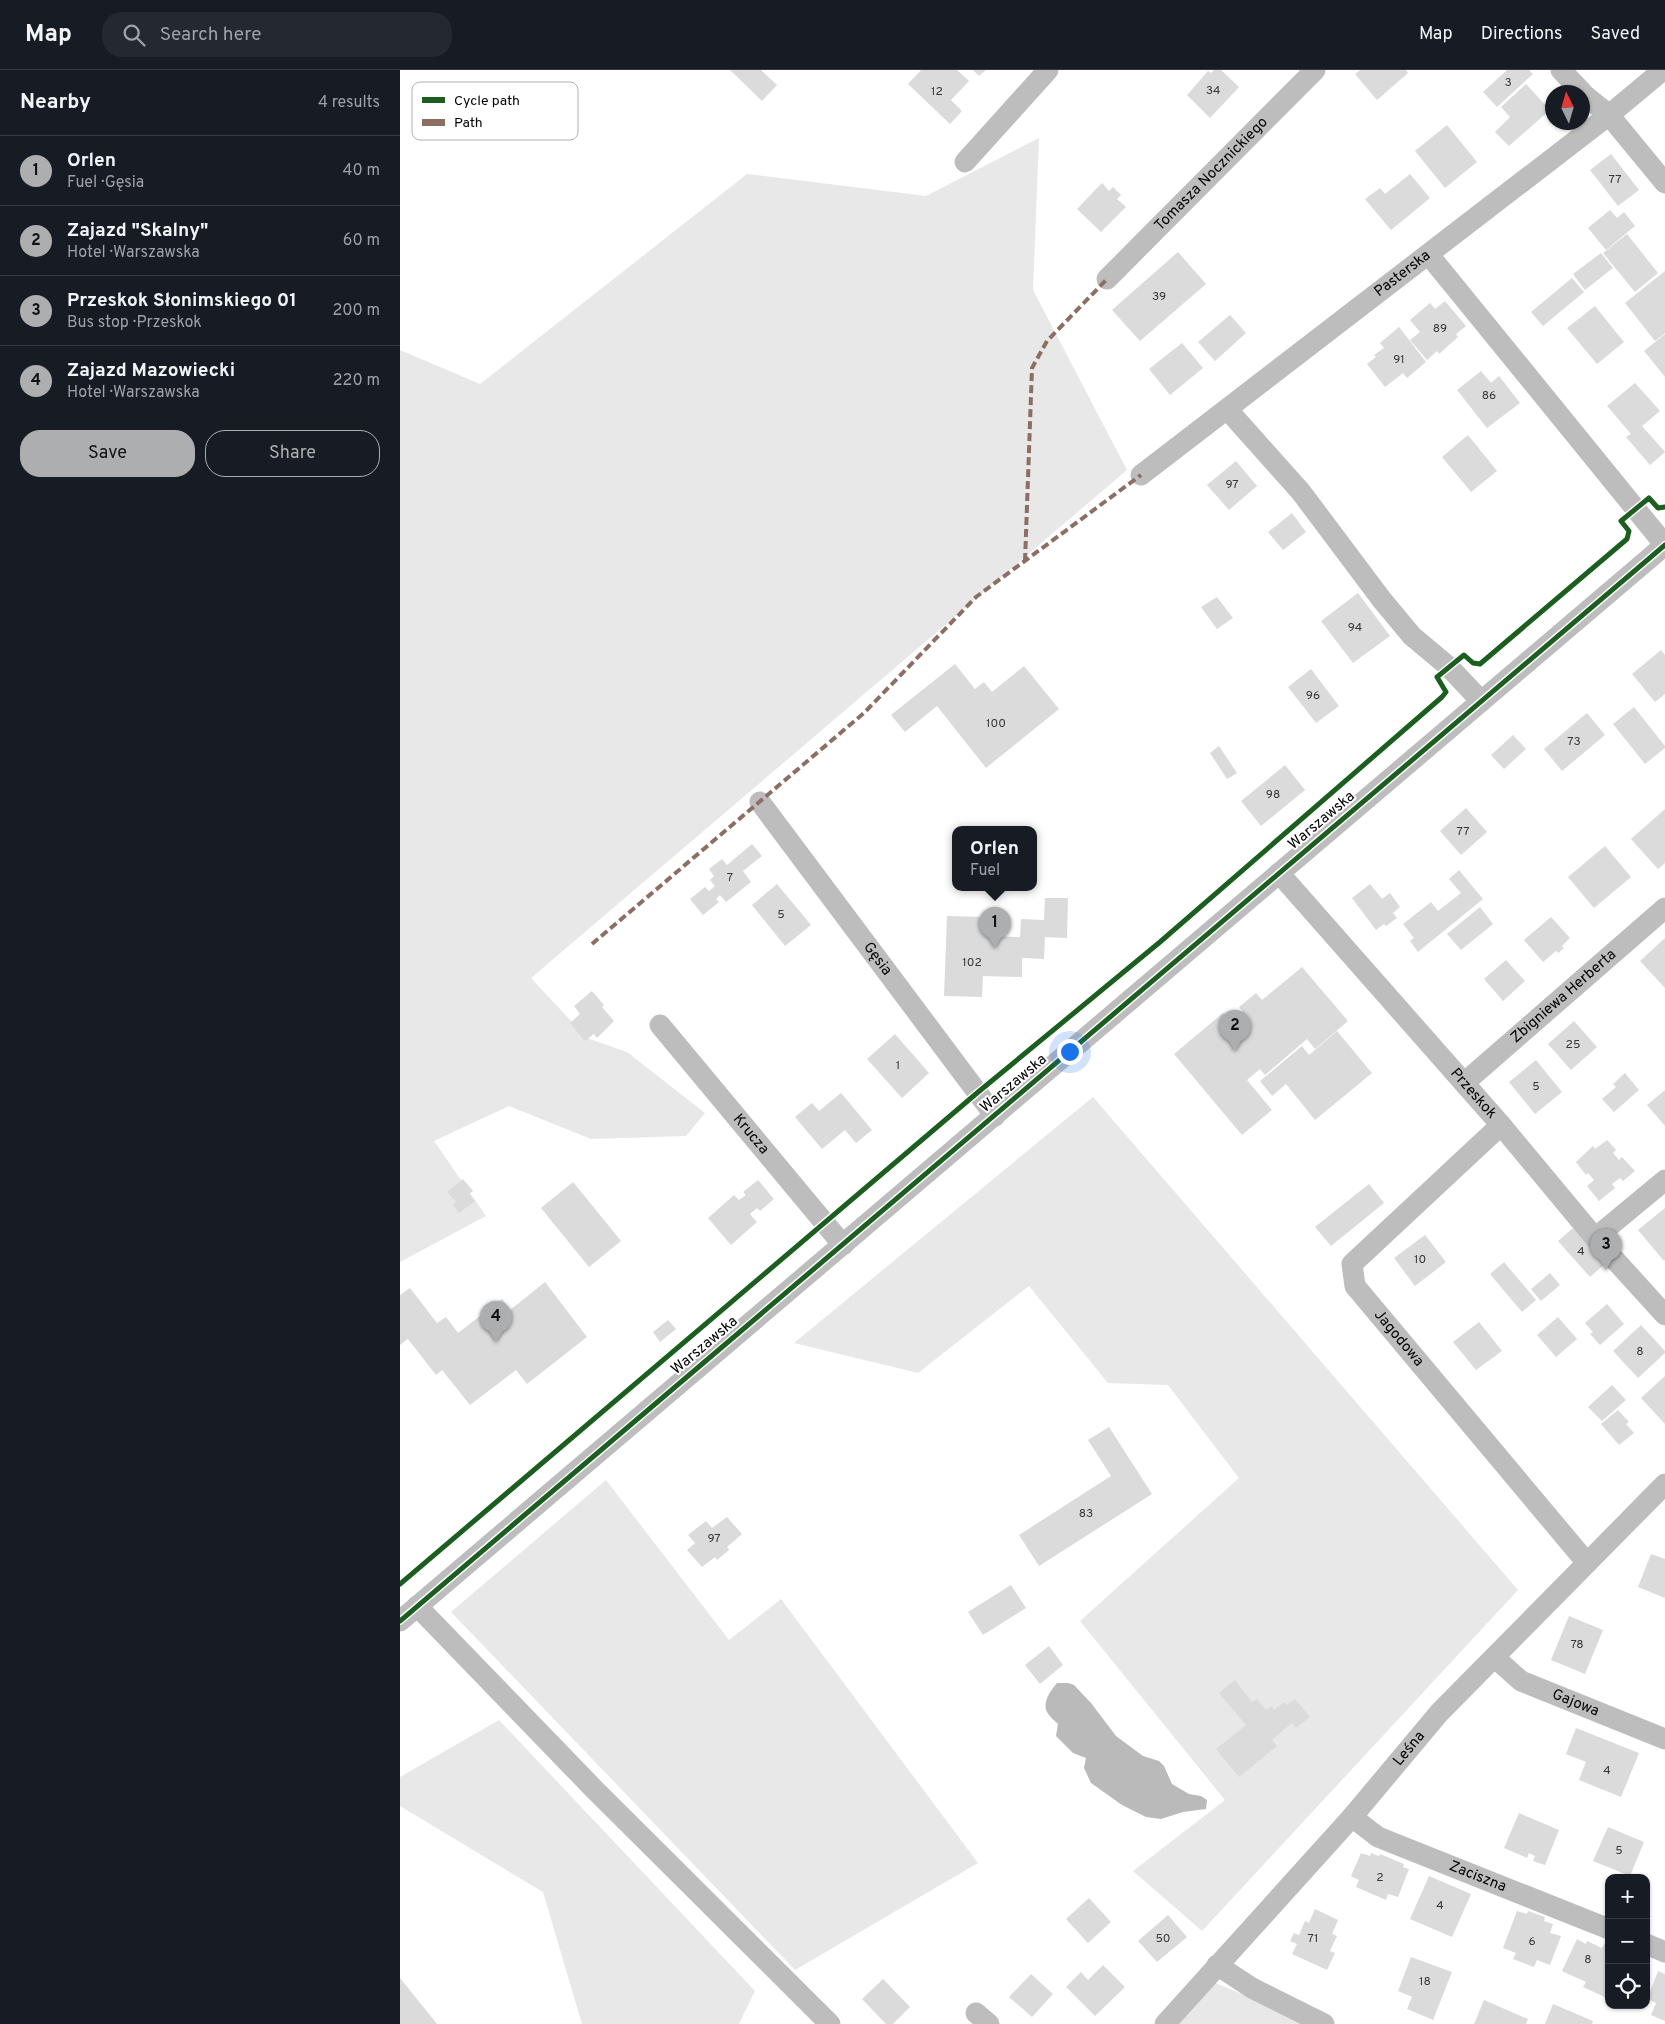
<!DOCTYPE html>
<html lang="en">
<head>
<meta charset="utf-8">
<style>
  :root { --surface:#171b24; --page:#242831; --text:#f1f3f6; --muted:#9ea1a6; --line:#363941; --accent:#adaeaf }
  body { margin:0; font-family:Overpass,sans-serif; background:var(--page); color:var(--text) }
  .controls { position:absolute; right:15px; bottom:15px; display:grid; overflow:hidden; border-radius:10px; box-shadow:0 1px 4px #0004 }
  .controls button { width:45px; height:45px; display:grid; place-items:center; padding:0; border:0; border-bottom:1px solid var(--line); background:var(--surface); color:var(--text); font:25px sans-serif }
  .compass { position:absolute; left:1145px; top:15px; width:45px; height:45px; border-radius:50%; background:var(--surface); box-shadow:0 1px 4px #0004; rotate:355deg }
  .you { position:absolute; left:669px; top:981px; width:18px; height:18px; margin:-12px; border:4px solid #fff; border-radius:50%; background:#1a73e8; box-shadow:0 0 0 8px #1a73e833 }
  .badge { display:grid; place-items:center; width:32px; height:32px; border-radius:50%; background:var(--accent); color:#111; font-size:16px; font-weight:700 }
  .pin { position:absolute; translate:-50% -41px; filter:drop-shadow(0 1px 2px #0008) }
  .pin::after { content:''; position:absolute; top:26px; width:18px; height:15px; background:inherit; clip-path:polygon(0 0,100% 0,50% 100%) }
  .popup { position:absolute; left:552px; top:756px; width:85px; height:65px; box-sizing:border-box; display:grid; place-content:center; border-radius:10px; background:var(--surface); filter:drop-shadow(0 1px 4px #0005); font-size:16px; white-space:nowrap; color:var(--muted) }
  .popup b { font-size:19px; color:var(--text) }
  .popup::after { content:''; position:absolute; left:50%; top:100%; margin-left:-10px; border:10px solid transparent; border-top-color:var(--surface) }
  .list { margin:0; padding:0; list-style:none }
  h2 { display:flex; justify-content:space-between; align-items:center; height:65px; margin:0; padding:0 20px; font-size:21px }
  h2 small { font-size:16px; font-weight:400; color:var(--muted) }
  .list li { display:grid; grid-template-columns:32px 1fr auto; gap:15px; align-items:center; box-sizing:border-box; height:70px; padding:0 20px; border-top:1px solid var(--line) }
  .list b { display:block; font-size:19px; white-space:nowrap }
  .list p { margin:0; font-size:16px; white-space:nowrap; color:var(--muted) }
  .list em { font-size:16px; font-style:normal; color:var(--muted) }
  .actions { display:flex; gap:10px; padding:15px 20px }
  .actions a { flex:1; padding:11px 0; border:1px solid var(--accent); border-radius:20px; text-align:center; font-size:18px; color:var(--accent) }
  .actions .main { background:var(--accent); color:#111 }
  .icon { flex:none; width:28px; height:28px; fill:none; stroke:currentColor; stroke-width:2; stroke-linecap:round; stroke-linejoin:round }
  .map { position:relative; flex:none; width:1265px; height:1954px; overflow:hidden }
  header { display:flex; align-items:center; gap:30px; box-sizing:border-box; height:70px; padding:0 25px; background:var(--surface); border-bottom:1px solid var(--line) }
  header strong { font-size:24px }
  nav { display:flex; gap:28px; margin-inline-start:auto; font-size:18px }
  .search { width:350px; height:45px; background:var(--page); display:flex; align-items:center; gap:12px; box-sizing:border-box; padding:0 18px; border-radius:20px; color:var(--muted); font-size:19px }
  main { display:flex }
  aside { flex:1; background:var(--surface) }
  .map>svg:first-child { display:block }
  .green { fill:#e8e8e8 }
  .water { fill:#bababa }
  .building { fill:#dbdbdb }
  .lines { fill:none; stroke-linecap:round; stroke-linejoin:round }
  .minor { stroke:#bdbdbd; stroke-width:21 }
  .quiet { stroke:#8d6e63; stroke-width:4; stroke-dasharray:8 4; stroke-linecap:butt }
  .cycleway-casing { stroke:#fff; stroke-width:8 }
  .cycleway { stroke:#1b5e20; stroke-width:5 }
  .labels { text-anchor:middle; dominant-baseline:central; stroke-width:4; stroke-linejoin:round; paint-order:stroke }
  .number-label { font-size:12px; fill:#373737 }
  .street-label { font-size:15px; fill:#000; stroke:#fff }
  .key { fill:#fff; stroke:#b2b2b2; stroke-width:1 }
  .key-label { font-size:14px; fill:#000 }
</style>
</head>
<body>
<header>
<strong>Map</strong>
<div class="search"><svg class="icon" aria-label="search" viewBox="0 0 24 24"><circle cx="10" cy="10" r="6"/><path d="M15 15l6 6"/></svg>Search here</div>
<nav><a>Map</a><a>Directions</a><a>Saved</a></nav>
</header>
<main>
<aside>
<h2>Nearby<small>4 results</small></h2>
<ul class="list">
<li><span class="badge">1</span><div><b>Orlen</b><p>Fuel · Gęsia</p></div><em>40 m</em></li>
<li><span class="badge">2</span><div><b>Zajazd &quot;Skalny&quot;</b><p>Hotel · Warszawska</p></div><em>60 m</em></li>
<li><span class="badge">3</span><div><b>Przeskok Słonimskiego 01</b><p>Bus stop · Przeskok</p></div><em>200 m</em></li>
<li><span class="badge">4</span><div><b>Zajazd Mazowiecki</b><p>Hotel · Warszawska</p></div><em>220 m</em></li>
</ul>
<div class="actions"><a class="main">Save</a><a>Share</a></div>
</aside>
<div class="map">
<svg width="1265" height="1954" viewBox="0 0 1265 1954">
  <rect width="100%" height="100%" fill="#fff"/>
  <g class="green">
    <polygon points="639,68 633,220 727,400 131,908 187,968 227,982 305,1043 286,1066 191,1069 109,1036 34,1071 86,1146 0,1192 0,280 80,314 347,104 526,126"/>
    <polygon points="693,1027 1118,1520 802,1861 733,1801 825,1730 680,1551 839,1408 768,1315 708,1313 629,1216 518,1303 394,1273"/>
    <polygon points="206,1410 329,1570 381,1529 578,1793 395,1900 51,1542"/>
    <polygon points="99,1650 355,1921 339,1954 182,1954 143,1822 0,1736 0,1707"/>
    <polygon points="806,1909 913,1954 765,1954"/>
  </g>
  <path class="water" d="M657 1613H668L674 1615 691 1633 716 1666 743 1686 759 1691 764 1696 772 1714 789 1724 801 1726 807 1730 806 1739 783 1742 761 1749 746 1747 722 1735 691 1713 684 1698 686 1688 673 1683 656 1666 658 1654C655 1651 649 1646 647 1642 642 1632 651 1620 657 1613Z"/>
  <g class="building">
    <polygon points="330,0 361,0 377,15 362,31"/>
    <polygon points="521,0 557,0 569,11 551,30 562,41 550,54 508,14"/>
    <polygon points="573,0 586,0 579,6"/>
    <polygon points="814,0 821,0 839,17 810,48 787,25 808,1 811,3"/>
    <polygon points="960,0 1006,0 1008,3 977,30 955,4"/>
    <polygon points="1107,0 1129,0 1133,4 1097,37 1083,22"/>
    <polygon points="1126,14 1150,40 1109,76 1095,62 1110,47 1101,37"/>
    <polygon points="1047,55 1077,92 1045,118 1015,81"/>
    <polygon points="1211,84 1239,120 1218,136 1190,100"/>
    <polygon points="1010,104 1030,128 991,160 965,129 980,118 985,124"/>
    <polygon points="702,113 709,121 713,117 721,125 717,129 726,137 701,162 677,139"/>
    <polygon points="1210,140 1217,148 1224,142 1235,156 1206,180 1188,158"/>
    <polygon points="1227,164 1258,203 1235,222 1203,183"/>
    <polygon points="778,182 806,214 740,271 712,240"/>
    <polygon points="1201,183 1213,198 1185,220 1173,204"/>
    <polygon points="1265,201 1265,263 1255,271 1225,233"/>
    <polygon points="1172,208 1184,222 1143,256 1131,242"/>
    <polygon points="1045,231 1066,256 1056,264 1058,267 1039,284 1037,281 1027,290 1010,270 1020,262 1010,250 1030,233 1035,239"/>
    <polygon points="1195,236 1224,272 1197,294 1167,258"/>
    <polygon points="830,245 846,263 815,291 798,272"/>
    <polygon points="999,257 1026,292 1007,308 1003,303 985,317 967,294 976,287 974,285 984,278 980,273"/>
    <polygon points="1265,264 1265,307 1244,281"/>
    <polygon points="782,273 803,298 770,325 749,299"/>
    <polygon points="1081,301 1091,313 1099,306 1120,333 1087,358 1057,320"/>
    <polygon points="1235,313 1260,341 1242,356 1265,382 1250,395 1226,367 1231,364 1207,336"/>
    <polygon points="1068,365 1097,401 1071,422 1042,387"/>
    <polygon points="836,391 857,416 829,440 807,415"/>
    <polygon points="892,443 906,462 883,480 868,462"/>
    <polygon points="958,523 990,566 953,593 921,551"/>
    <polygon points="817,527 833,548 817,559 801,537"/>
    <polygon points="1261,580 1265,585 1265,624 1255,632 1232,604"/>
    <polygon points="555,594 575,619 584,612 592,622 624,596 659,639 586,698 537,636 505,662 491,645"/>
    <polygon points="911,599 939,636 916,653 888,617"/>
    <polygon points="1234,637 1265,676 1265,678 1245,694 1213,654"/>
    <polygon points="1187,643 1205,665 1162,701 1144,679"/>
    <polygon points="1113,665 1126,679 1104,699 1091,685"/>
    <polygon points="819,676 837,703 827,709 810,683"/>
    <polygon points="885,695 905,720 861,756 841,731"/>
    <polygon points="1066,738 1087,762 1061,785 1040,761"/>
    <polygon points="1265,739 1265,793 1258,799 1231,769"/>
    <polygon points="352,774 362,786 343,801 351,812 326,832 320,825 316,829 319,832 303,845 290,829 305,817 309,821 315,816 310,810 314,806 309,799 322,789 327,795"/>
    <polygon points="1205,776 1231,807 1194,838 1168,807"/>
    <polygon points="1059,800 1083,829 1018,882 1010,871 1014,868 1003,854 1031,832 1038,841 1061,823 1049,809"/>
    <polygon points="377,814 411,855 385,876 352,835"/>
    <polygon points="970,814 982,829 990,823 1000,837 993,843 997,848 986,856 984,854 976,860 952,828"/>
    <polygon points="645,828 668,828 667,868 645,867 644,889 622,888 622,907 583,906 582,927 544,926 547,846 587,847 586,866 620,867 621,849 644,850"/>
    <polygon points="1080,837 1093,854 1061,880 1047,864"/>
    <polygon points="1151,847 1170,868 1162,876 1164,878 1158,883 1156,881 1143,892 1124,870"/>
    <polygon points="1265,868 1265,918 1240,891"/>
    <polygon points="1106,890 1125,911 1103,931 1084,909"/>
    <polygon points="902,897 948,951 915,979 907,969 865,1005 860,999 847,1010 872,1040 842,1065 774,984 823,943 830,953 843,942 839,937 856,923 862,930"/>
    <polygon points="192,921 204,935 202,937 214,951 197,968 194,964 185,971 170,953 180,944 174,936"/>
    <polygon points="1174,951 1197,977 1171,1000 1148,974"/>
    <polygon points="937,961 972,1003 915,1050 886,1014 872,1026 860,1011 902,976 909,985"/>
    <polygon points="495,964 529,1003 502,1028 467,989"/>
    <polygon points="1136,990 1162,1022 1135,1044 1109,1012"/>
    <polygon points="1225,1003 1239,1020 1214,1042 1202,1029 1216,1017 1213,1014"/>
    <polygon points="1265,1020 1265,1056 1247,1035"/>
    <polygon points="441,1023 472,1060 456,1073 445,1060 422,1079 395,1047 412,1033 419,1041"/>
    <polygon points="1207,1070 1216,1080 1213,1083 1219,1090 1222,1087 1235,1101 1223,1111 1220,1108 1212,1114 1215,1118 1199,1131 1187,1116 1194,1110 1188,1103 1186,1105 1176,1092 1193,1076 1195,1079"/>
    <polygon points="63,1109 73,1121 69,1124 75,1131 59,1143 53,1135 56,1132 47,1122"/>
    <polygon points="358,1110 374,1129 360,1141 357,1138 350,1144 357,1152 331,1175 308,1148 334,1125 339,1130 346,1125 343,1122"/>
    <polygon points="173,1112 221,1171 189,1197 141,1138"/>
    <polygon points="969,1114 984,1133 931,1176 915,1157"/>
    <polygon points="1265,1138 1265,1190 1264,1191 1238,1160"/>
    <polygon points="1173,1158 1205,1194 1190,1207 1158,1171"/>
    <polygon points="1025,1165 1046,1192 1015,1216 994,1188"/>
    <polygon points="1104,1192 1136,1230 1122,1242 1090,1204"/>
    <polygon points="1150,1203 1160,1215 1141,1231 1131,1219"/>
    <polygon points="145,1212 187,1267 127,1314 116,1300 70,1335 42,1300 36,1305 8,1269 0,1275 0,1225 10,1218 37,1253 46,1247 58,1263 102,1229 110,1240"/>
    <polygon points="1207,1234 1224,1254 1200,1275 1190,1264 1193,1262 1185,1253"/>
    <polygon points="1158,1247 1177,1269 1156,1287 1137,1265"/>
    <polygon points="268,1250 276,1259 260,1272 253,1262"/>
    <polygon points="1079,1252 1102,1281 1076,1300 1053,1272"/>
    <polygon points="1241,1255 1265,1281 1265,1283 1238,1308 1213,1281"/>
    <polygon points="1265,1306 1265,1354 1241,1328"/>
    <polygon points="1212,1315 1226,1330 1202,1351 1188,1337"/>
    <polygon points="1218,1340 1229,1352 1226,1354 1234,1363 1219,1375 1201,1354"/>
    <polygon points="709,1357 752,1424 639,1496 619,1465 711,1406 688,1370"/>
    <polygon points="327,1447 342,1464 327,1477 329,1480 317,1490 315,1487 302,1497 287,1480 295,1473 288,1465 306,1451 312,1458"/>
    <polygon points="1251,1484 1265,1489 1265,1528 1238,1517"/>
    <polygon points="611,1515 626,1538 583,1565 568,1542"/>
    <polygon points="1169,1546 1203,1560 1185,1604 1151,1590"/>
    <polygon points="649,1576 663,1595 640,1614 625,1595"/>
    <polygon points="835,1610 852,1632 857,1629 866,1640 872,1636 874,1640 884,1632 887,1635 895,1629 910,1647 896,1658 892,1653 872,1670 877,1676 839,1707 816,1679 846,1655 819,1623"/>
    <polygon points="1176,1658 1239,1683 1221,1727 1179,1710 1186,1692 1166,1684"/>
    <polygon points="1119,1743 1159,1760 1145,1795 1133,1791 1135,1786 1129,1783 1127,1788 1104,1778"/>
    <polygon points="1208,1757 1244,1772 1230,1806 1193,1791"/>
    <polygon points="961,1783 970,1786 971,1783 979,1786 980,1784 1004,1794 1003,1797 1009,1799 998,1827 988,1824 986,1830 956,1817 959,1810 951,1806"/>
    <polygon points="1029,1806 1071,1824 1052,1867 1010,1849"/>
    <polygon points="689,1828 711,1852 688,1873 666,1849"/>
    <polygon points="915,1839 938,1850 932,1864 937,1866 930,1881 935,1883 927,1900 892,1884 897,1874 890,1871 894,1863 899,1865 905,1851 909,1853"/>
    <polygon points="1117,1841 1127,1844 1128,1841 1145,1847 1144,1851 1153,1854 1150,1863 1161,1866 1150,1895 1137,1890 1134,1897 1113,1889 1116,1883 1103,1878"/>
    <polygon points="768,1845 787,1867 757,1892 738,1871"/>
    <polygon points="1177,1869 1186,1874 1187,1871 1202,1878 1205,1873 1209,1875 1209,1929 1183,1917 1186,1912 1162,1901"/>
    <polygon points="1011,1887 1052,1902 1033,1950 1007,1939 1012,1927 998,1921"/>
    <polygon points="703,1895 725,1917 695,1946 666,1917 681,1902 688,1910"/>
    <polygon points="1258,1901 1265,1904 1265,1951 1251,1945 1256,1933 1247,1929"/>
    <polygon points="631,1904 653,1924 632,1947 609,1927"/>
    <polygon points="0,1908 37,1954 0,1954"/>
    <polygon points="483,1909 510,1937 493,1954 486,1954 462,1929"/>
    <polygon points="1084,1930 1128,1949 1126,1954 1074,1954"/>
    <polygon points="1153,1934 1193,1951 1192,1954 1145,1954"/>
  </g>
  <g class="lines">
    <g class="minor">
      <polyline points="1161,0 1182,22"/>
      <polyline points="1182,23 1209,45 1265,113"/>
      <polyline points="565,92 648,0"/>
      <polyline points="1029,185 1265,475"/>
      <path id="s1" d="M707 209 915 0"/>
      <polyline points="827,339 901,422 982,530 1012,566 1049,597 1081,631"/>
      <path id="s2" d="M741 405 1209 45 1263 0"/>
      <path id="s3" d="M360 732 595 1046"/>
      <path id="s4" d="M879 803 1101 1055 1195 1168 1265 1245"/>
      <path id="s5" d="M260 955 443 1175"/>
      <path id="s6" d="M1064 1013 1265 838"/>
      <path id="s7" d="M1101 1055 952 1194 955 1216 1187 1493"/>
      <polyline points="1195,1168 1265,1110"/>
      <polyline points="17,1536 194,1719 430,1954"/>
      <polyline points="0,1551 1265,475"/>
      <path id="s8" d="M1094 1587 1121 1611 1265 1669"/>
      <path id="s9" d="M952 1747 978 1767 1209 1859"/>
      <polyline points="1246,1874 1265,1882"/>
      <polyline points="817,1895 852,1918 924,1954"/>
      <polyline points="576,1943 589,1954"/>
      <path id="s10" d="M765 1954 952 1747 1039 1643 1265 1414"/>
    </g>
    <g class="quiet">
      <polyline points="625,491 632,298 647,271 707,209"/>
      <polyline points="192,874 464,643 576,527 741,405"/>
    </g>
    <defs>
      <g id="cycleway">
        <polyline points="0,1514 577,1023 760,872 1042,627 1046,622 1037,607 1064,585 1073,593 1080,594 1227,469 1229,461 1221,451 1249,428 1258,438 1265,437"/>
        <polyline points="0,1551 1265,475"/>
      </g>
    </defs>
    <use href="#cycleway" class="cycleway-casing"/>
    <use href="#cycleway" class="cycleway"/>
  </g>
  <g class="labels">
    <g class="number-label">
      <text x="1108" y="13">3</text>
      <text x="813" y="21">34</text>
      <text x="537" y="22">12</text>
      <text x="1215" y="110">77</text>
      <text x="759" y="227">39</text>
      <text x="1040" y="259">89</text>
      <text x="999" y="290">91</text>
      <text x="1089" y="326">86</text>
      <text x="832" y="415">97</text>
      <text x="955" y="558">94</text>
      <text x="913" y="626">96</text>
      <text x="596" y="654">100</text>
      <text x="1174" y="672">73</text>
      <text x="873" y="725">98</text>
      <text x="1063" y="762">77</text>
      <text x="330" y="808">7</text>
      <text x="381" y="845">5</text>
      <text x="572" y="893">102</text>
      <text x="1173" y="975">25</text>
      <text x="498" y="996">1</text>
      <text x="1136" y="1017">5</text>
      <text x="1181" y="1182">4</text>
      <text x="1020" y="1190">10</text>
      <text x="1240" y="1282">8</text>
      <text x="686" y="1444">83</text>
      <text x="314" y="1469">97</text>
      <text x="1177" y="1575">78</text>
      <text x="1207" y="1701">4</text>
      <text x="1219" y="1781">5</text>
      <text x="980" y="1808">2</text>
      <text x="1040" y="1836">4</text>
      <text x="763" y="1869">50</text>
      <text x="913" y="1869">71</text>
      <text x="1132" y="1872">6</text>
      <text x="1188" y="1890">8</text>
      <text x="1025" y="1912">18</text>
    </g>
    <g class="street-label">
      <text stroke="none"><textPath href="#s1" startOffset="148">Tomasza Nocznickiego</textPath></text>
      <text stroke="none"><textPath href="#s2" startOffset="330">Pasterska</textPath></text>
      <text transform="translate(922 751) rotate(-40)">Warszawska</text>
      <text stroke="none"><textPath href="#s3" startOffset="196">Gęsia</textPath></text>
      <text stroke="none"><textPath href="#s6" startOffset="132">Zbigniewa Herberta</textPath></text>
      <text transform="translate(614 1014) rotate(-40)">Warszawska</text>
      <text stroke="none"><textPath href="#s4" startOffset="294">Przeskok</textPath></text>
      <text stroke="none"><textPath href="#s5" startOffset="142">Krucza</textPath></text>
      <text stroke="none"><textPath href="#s7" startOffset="294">Jagodowa</textPath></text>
      <text transform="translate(305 1276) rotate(-40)">Warszawska</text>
      <text stroke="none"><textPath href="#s8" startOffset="95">Gajowa</textPath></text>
      <text stroke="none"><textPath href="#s10" startOffset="368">Leśna</textPath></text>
      <text stroke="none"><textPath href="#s9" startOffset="140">Zaciszna</textPath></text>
    </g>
  </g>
  <rect x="12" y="12" width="166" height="58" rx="8" class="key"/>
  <rect x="22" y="27" width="23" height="6" fill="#1b5e20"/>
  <rect x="22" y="49" width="23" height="7" fill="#8d6e63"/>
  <g class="key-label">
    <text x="54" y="35">Cycle path</text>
    <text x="54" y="57">Path</text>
  </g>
</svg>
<div class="controls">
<button>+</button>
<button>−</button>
<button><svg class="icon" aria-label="locate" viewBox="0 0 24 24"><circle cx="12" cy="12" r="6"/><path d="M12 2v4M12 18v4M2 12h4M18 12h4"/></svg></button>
</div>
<svg class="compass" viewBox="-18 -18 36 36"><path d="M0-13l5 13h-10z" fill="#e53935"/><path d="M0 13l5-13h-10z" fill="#9ea1a6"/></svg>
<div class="you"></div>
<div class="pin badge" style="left:595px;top:878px">1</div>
<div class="popup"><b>Orlen</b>Fuel</div>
<div class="pin badge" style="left:835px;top:981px">2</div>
<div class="pin badge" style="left:1206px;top:1200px">3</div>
<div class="pin badge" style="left:96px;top:1272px">4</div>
</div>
</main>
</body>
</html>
